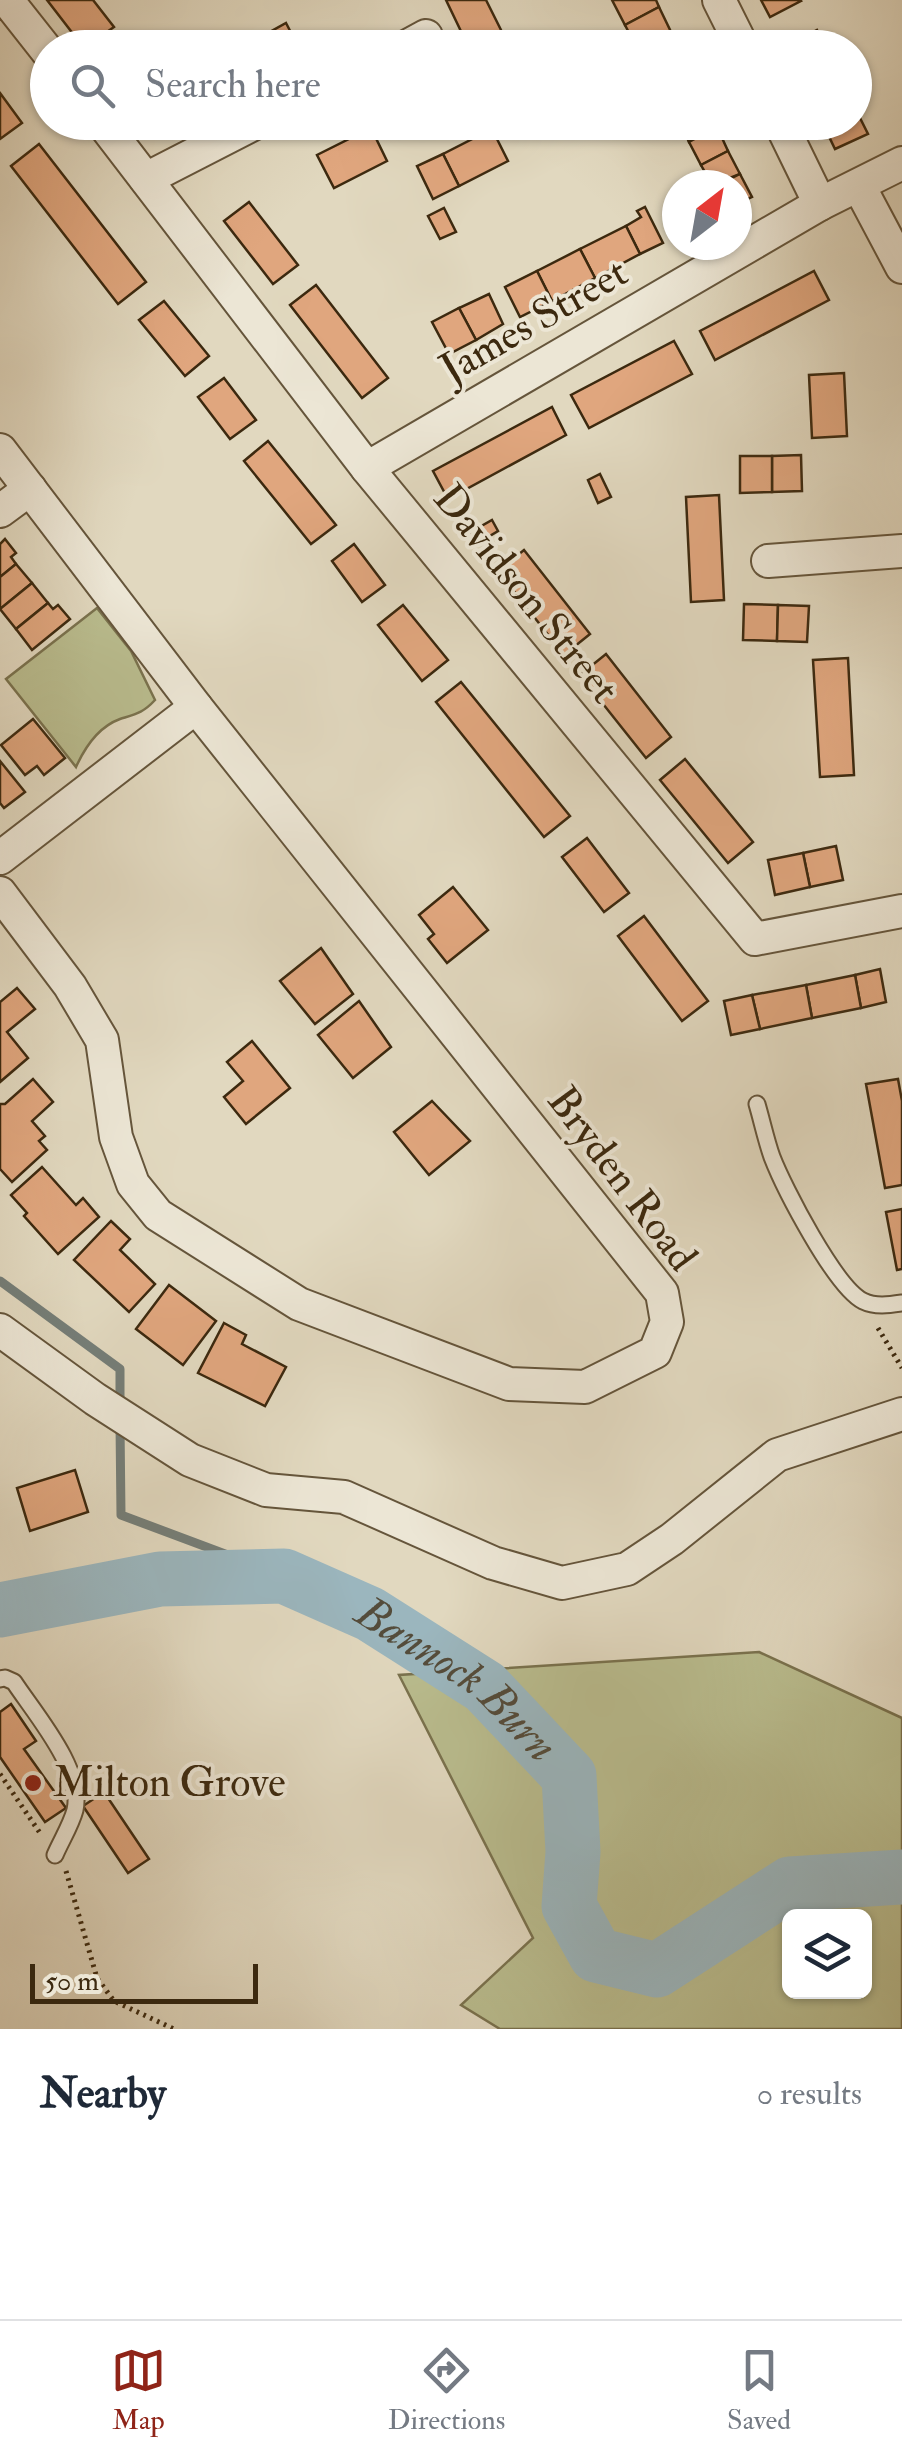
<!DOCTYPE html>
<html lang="en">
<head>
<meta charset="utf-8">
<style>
  :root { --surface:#fff; --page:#f6f6f7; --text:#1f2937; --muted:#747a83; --line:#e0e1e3; --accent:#8f2418 }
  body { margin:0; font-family:"IM FELL Double Pica",serif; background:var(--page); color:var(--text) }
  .controls { position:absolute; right:30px; bottom:30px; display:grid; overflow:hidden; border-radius:15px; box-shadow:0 2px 8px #0004 }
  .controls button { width:90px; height:90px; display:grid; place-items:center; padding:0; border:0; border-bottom:2px solid var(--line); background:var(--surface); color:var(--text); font:50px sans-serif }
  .compass { position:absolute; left:662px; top:170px; width:90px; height:90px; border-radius:50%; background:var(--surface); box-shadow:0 2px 8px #0004; rotate:31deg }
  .scale { position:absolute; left:30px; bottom:25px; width:228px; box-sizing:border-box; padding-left:10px; border:5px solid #3c290f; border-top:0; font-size:28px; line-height:35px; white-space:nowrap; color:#3c290f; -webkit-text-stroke:8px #ece6d5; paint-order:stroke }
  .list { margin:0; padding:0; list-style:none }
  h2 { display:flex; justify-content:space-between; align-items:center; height:130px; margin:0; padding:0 40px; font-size:42px }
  h2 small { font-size:32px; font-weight:400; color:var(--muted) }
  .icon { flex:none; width:55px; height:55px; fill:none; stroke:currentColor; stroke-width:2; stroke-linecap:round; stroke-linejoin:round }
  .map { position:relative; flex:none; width:902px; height:2029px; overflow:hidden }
  .search { position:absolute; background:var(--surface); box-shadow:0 2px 8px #0004; left:30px; right:30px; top:30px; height:110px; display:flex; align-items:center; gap:25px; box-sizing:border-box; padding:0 35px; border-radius:55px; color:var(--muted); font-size:38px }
  .sheet { height:290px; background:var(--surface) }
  nav { display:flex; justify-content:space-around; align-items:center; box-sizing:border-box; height:140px; border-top:2px solid var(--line); background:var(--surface); font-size:28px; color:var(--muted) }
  nav a { display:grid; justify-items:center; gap:5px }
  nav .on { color:var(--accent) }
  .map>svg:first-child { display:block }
  .green { fill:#b9bc8e; stroke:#7a724e; stroke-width:2.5; fill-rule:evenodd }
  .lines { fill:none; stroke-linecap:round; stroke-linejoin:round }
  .stream { stroke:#757e78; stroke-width:9 }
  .river { stroke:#9bb6be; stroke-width:55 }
  .building { fill:#e0a67e; stroke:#3c290f; stroke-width:2.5 }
  .lane-casing { stroke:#65553b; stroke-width:19 }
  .street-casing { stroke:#65553b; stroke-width:36 }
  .path { stroke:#3c290f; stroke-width:5; stroke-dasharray:2.5 5; stroke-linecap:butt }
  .lane { stroke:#ece6d5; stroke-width:15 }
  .street { stroke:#ece6d5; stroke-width:32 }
  .poi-dot { fill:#8f2418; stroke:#ece6d5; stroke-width:4 }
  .labels { text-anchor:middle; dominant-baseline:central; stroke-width:8; stroke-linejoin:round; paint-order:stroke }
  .street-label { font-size:42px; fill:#3c290f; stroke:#ece6d5 }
  .poi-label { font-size:42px; fill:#3c290f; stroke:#ece6d5; text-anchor:start }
  .water-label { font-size:45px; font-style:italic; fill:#544c3b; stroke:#ece6d5 }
</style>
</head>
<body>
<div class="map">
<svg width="902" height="2029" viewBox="0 0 902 2029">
  <rect width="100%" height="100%" fill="#e1d8bf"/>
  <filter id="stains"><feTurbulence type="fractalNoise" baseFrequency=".002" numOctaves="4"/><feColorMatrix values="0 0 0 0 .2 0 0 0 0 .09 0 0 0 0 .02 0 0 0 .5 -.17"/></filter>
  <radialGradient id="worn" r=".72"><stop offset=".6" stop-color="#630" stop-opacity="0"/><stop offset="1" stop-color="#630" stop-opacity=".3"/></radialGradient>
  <g class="green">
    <path d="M97 608 131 651 155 700C143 713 136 714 120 719 98 727 85 747 76 767L6 679Z"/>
    <path d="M759 1652 902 1718V2029H500L461 2005 533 1938 399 1675ZM790 1916H864V1992H790Z"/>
  </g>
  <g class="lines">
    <g class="stream">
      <polyline points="0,1281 120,1369 120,1403"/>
      <polyline points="120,1424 121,1515 284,1576"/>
    </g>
    <path class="river" id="s1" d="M0 1610 160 1579 284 1576 370 1614 485 1687 569 1776 573 1852 569 1906 596 1955 657 1970 790 1884 902 1877"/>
  </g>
  <g class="building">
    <polygon points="47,0 93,0 114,27 84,48"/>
    <polygon points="446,0 486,0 510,48 469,48"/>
    <polygon points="612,0 656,0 659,7 625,25"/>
    <polygon points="761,0 800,0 801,1 770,17"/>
    <polygon points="659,7 672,34 645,48 637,48 625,25"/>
    <polygon points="286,23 299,48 241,48"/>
    <polygon points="817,30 826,48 785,48 785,47"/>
    <polygon points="0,93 22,123 0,139"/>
    <polygon points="854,106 868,134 835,149 822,122 854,122"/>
    <polygon points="680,122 714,122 717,127 689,142"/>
    <polygon points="717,127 728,151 701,165 689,142"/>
    <polygon points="371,128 387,161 334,188 317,155"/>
    <polygon points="492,129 508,161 459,186 443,154"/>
    <polygon points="39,144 146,282 118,304 11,166"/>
    <polygon points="728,151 740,174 712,185 701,165"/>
    <polygon points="443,154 459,186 433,199 417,166"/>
    <polygon points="740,174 752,197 737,204 737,185 718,185"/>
    <polygon points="249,202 298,265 273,284 224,221"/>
    <polygon points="645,207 663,243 640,254 626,226 641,217 637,211"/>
    <polygon points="444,208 456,232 440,239 428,216"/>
    <polygon points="626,226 640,254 595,278 580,249"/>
    <polygon points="580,249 595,278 552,301 537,271"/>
    <polygon points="537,271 552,301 520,317 505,287"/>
    <polygon points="814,271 829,300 715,360 700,331"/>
    <polygon points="316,285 388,378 362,398 290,305"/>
    <polygon points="489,294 503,324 476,340 459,308"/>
    <polygon points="164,301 209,356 185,376 139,320"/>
    <polygon points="459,308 476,340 449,354 432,322"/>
    <polygon points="674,341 692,374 589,428 571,395"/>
    <polygon points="844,373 847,436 812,438 809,375"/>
    <polygon points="224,378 256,420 230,439 198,397"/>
    <polygon points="552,407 566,435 448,499 433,471"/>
    <polygon points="268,441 336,525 311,544 244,461"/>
    <polygon points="801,455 802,491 772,492 772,456"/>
    <polygon points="740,456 772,456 772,492 740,493"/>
    <polygon points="600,474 611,497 598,503 588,480"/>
    <polygon points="719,495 724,600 691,602 686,497"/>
    <polygon points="492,520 498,531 478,543 471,532"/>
    <polygon points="5,539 16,553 11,557 16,564 0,577 0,544"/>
    <polygon points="354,544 385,585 362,602 332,561"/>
    <polygon points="524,550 590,634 564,655 498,571"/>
    <polygon points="16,564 32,583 0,609 0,577"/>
    <polygon points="32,583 48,603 16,629 0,609"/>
    <polygon points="48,603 53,609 58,605 70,619 32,650 16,629"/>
    <polygon points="744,604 778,605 777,641 743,640"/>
    <polygon points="403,605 448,660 422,681 378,625"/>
    <polygon points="778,605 809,606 807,642 777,641"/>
    <polygon points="606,654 671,737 646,758 580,675"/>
    <polygon points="848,658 854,775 820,777 813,660"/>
    <polygon points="461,682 570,816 544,837 436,702"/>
    <polygon points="33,719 65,758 44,775 37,766 25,775 1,745"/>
    <polygon points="685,759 753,842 728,863 660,780"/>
    <polygon points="0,761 25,792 4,808 0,803"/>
    <polygon points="587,838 629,893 604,912 562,857"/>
    <polygon points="836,846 843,880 810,887 803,853"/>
    <polygon points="803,853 810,887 775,895 768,860"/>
    <polygon points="453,887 488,930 447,963 428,939 434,934 419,915"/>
    <polygon points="644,916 708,1001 682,1021 618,936"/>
    <polygon points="321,948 353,994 315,1024 280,981"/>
    <polygon points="880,969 886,1002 861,1008 855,975"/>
    <polygon points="855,975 861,1008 812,1018 806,985"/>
    <polygon points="806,985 812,1018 760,1029 752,995"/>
    <polygon points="17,988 35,1009 7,1032 28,1058 0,1082 0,1002"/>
    <polygon points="752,995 760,1029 731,1035 724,1001"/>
    <polygon points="359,1001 391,1047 353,1078 318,1035"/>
    <polygon points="252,1041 290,1088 246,1124 224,1097 243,1081 227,1062"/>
    <polygon points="33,1079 53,1102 32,1121 45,1136 39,1141 47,1150 12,1182 0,1169 0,1104 5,1104"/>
    <polygon points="898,1079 902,1101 902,1185 885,1188 866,1084"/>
    <polygon points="432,1101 470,1141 429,1175 394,1132"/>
    <polygon points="42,1167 76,1205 83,1198 99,1217 58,1254 24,1216 27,1213 11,1195"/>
    <polygon points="902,1209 902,1269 897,1270 886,1212"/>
    <polygon points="111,1221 130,1239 120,1250 155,1284 129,1312 74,1260"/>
    <polygon points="169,1285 216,1321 183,1365 136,1329"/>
    <polygon points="224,1323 246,1335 242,1344 286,1367 265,1406 198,1373"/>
    <polygon points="75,1470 88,1512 30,1531 17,1488"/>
    <polygon points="11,1704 36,1741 24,1749 66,1808 45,1822 0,1757 0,1712"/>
    <polygon points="104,1792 149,1859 128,1873 83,1806"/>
  </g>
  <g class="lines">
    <defs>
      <g id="lane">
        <path d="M757 1104C762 1121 766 1140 772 1157 784 1188 835 1287 863 1301 875 1307 889 1305 902 1303"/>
        <path d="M0 1679 5 1678 14 1682C35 1714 84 1770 75 1810 71 1825 61 1841 55 1855"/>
      </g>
      <g id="street">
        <polyline points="7,0 48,52"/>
        <polyline points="719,0 743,48"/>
        <polyline points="404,48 426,36"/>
        <polyline points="102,122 367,468 755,939 902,911"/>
        <polyline points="780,122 820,204"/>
        <polyline points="146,179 257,122"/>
        <polyline points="859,186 902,267"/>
        <polyline points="0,450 196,707 662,1293 667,1322 655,1352 585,1387 509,1384 299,1304 158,1215 133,1184 116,1137 102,1040 70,986 0,893"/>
        <polyline points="367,468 820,204 902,163"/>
        <polyline points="0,511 30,489"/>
        <polyline points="768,561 902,551"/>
        <polyline points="0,858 196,707"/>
        <polyline points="0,1330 95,1399 190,1460 266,1490 344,1497 493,1563 562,1583 627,1569 672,1539 777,1455 902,1414"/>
      </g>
    </defs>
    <use href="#lane" class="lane-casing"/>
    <use href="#street" class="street-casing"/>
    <g class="path">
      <polyline points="878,1328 902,1368"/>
      <polyline points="0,1774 40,1833"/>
      <polyline points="66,1871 97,1978 114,2001 174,2029"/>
    </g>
    <use href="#lane" class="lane"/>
    <use href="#street" class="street"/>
  </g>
  <circle class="poi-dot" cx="33" cy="1783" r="10"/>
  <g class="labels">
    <g class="street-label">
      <text transform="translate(534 321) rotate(-30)">James Street</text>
      <text transform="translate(526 594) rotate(51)">Davidson Street</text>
      <text transform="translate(622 1179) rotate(53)">Bryden Road</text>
    </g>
    <g class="poi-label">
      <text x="53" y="1783">Milton Grove</text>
    </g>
    <g class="water-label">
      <text stroke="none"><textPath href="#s1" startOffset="490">Bannock Burn</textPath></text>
    </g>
  </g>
  <rect width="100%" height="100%" filter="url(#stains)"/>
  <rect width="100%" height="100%" fill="url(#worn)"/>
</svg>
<div class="controls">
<button><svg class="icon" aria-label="layers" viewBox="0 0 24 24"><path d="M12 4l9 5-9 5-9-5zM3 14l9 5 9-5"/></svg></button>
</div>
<svg class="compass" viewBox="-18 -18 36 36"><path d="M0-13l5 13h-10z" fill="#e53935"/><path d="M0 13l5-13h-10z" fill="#747a83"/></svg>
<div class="scale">50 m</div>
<div class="search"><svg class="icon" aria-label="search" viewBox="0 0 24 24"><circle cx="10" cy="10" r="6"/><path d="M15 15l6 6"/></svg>Search here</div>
</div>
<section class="sheet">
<h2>Nearby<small>0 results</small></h2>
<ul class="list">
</ul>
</section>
<nav>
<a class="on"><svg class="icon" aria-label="map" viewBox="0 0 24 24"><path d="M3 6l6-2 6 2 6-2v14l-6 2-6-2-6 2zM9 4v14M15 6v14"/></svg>Map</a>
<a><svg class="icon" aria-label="directions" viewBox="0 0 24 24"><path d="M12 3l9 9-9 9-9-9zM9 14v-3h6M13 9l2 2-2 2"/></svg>Directions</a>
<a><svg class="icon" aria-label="saved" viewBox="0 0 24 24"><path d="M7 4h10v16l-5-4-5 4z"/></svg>Saved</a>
</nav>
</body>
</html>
